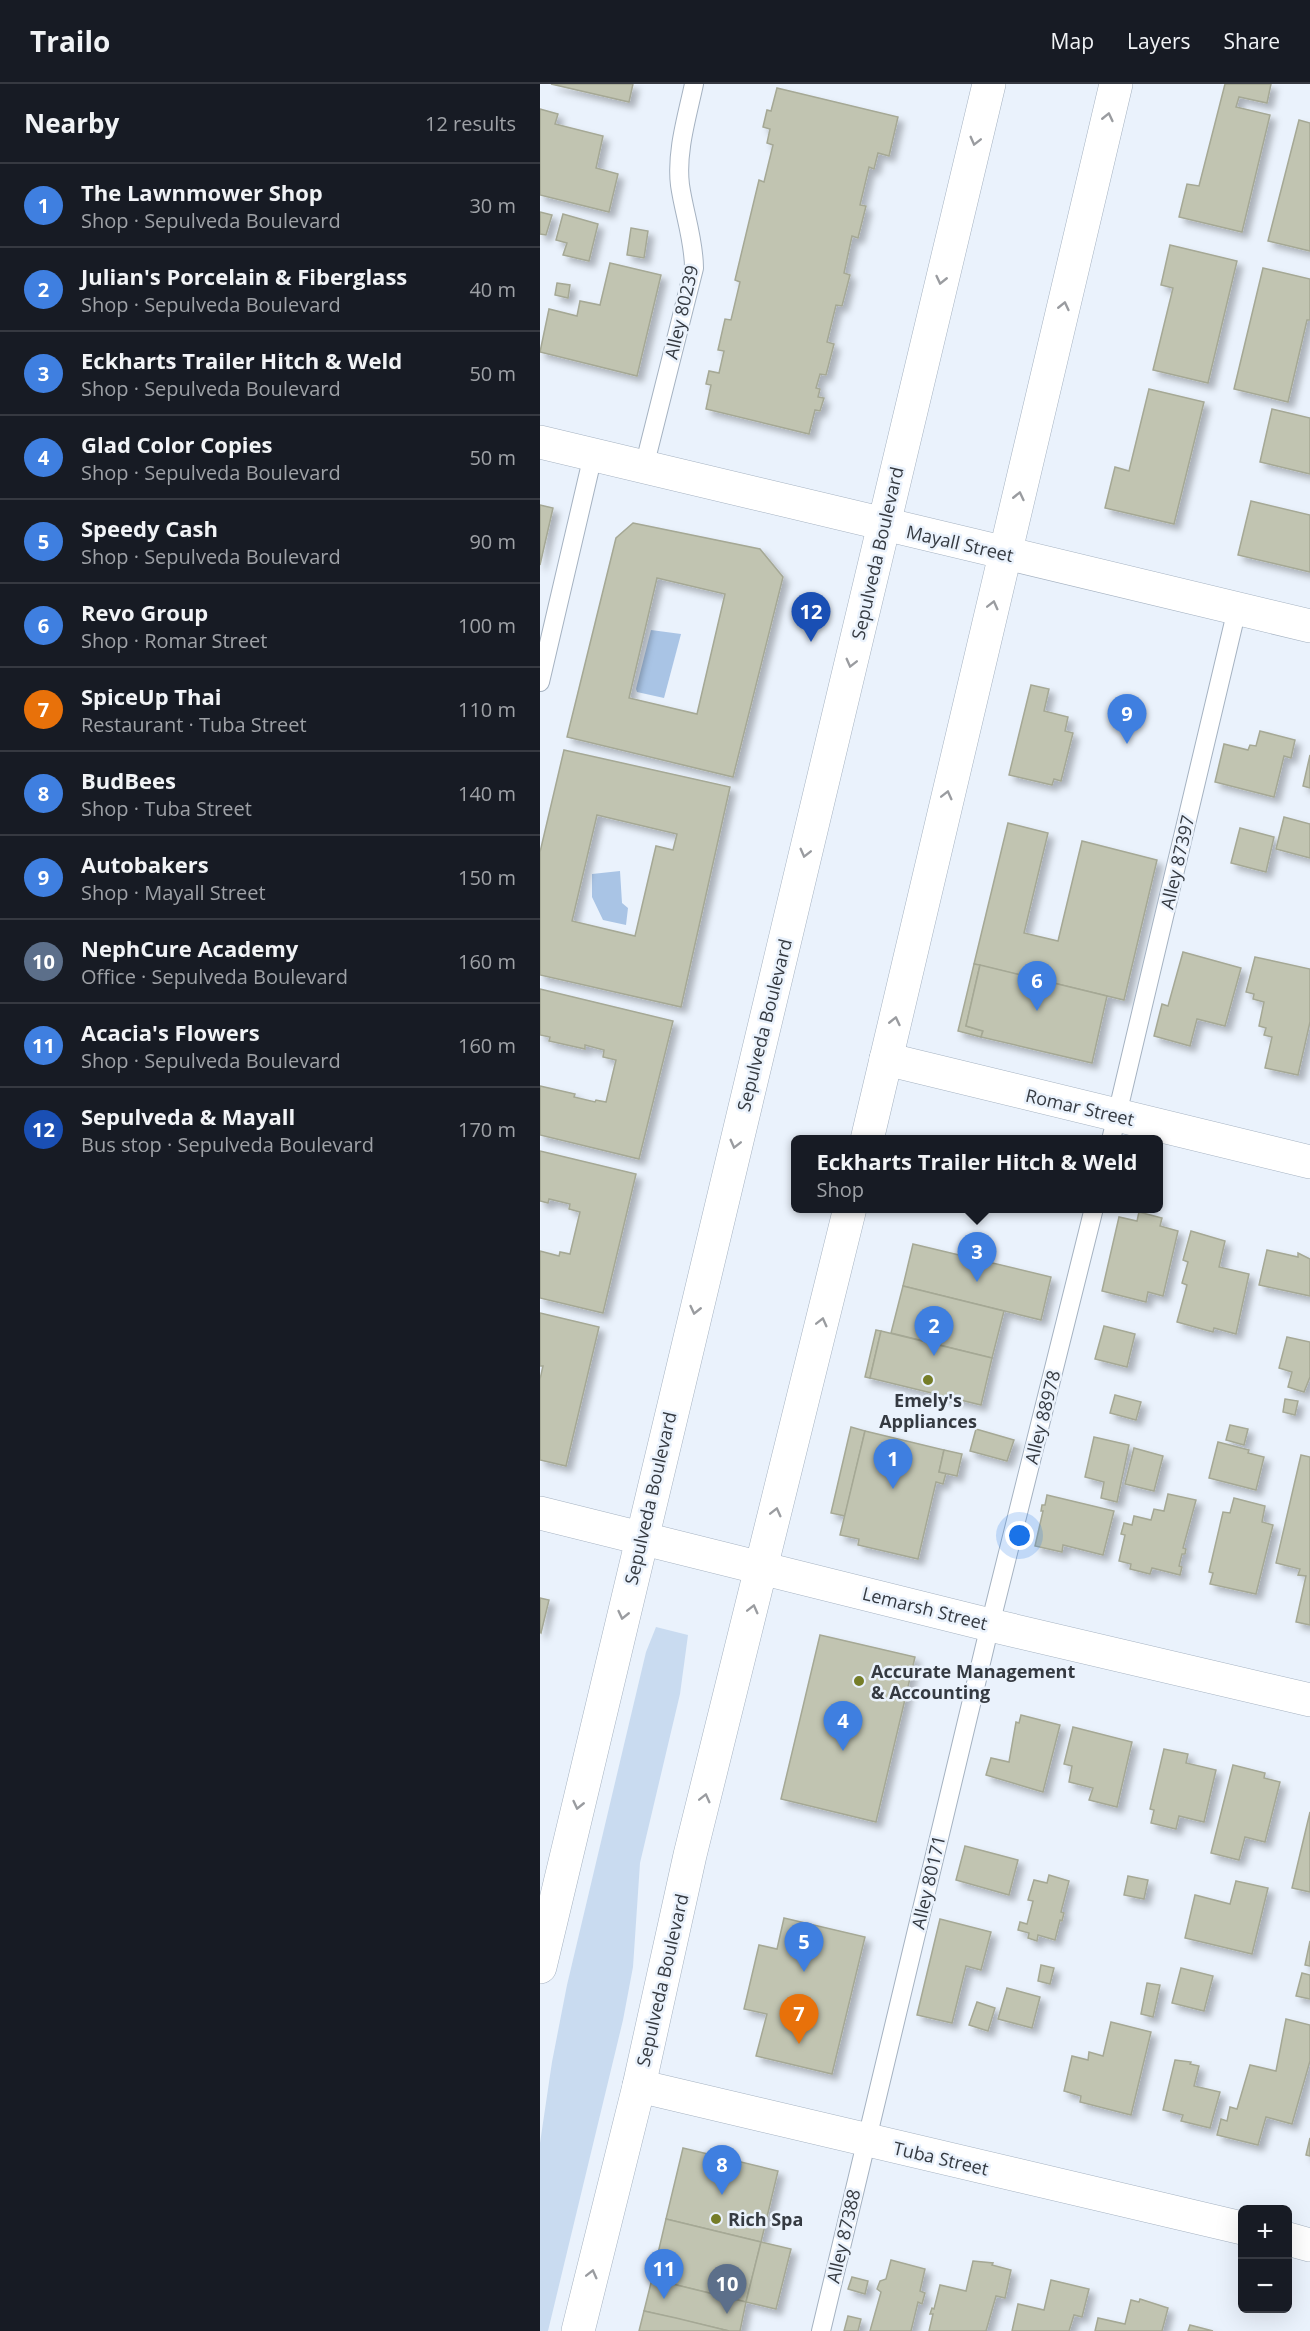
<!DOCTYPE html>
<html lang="en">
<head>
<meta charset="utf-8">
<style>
  :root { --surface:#171b24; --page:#20242c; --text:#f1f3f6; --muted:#9ea1a6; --line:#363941; --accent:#db2777 }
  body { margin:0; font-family:"Open Sans",sans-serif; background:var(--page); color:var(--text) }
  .controls { position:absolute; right:18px; bottom:18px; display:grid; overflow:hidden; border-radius:9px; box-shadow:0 6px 24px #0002 }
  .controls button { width:54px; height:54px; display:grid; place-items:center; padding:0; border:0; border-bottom:2px solid var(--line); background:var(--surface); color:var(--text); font:30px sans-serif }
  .you { position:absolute; left:480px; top:1452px; width:21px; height:21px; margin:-15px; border:4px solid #fff; border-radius:50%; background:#1a73e8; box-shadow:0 0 0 9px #1a73e833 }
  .badge { display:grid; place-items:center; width:39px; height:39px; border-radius:50%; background:var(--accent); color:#fff; font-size:20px; font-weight:700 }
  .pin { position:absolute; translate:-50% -50px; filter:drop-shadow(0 2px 3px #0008) }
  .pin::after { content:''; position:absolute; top:32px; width:21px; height:18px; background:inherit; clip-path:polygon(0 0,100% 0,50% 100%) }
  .popup { position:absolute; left:251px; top:1051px; width:372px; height:78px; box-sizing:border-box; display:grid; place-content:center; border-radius:9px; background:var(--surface); filter:drop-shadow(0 2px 4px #0005); font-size:20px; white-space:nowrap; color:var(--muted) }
  .popup b { font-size:22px; color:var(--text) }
  .popup::after { content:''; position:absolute; left:50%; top:100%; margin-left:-12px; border:12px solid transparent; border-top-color:var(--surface) }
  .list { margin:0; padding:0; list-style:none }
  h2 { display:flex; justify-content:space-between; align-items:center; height:78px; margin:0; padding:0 24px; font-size:26px }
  h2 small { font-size:20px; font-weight:400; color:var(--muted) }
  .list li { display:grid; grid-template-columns:39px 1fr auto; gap:18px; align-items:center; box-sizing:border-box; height:84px; padding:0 24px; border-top:2px solid var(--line) }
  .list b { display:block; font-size:22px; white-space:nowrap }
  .list p { margin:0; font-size:20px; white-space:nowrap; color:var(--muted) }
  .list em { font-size:20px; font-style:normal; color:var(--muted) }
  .map { position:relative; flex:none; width:770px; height:2247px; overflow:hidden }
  header { display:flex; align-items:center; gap:36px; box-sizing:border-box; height:84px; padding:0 30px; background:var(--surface); border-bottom:2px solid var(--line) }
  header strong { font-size:28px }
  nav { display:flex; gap:33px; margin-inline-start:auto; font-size:21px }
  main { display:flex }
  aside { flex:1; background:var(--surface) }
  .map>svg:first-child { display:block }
  .green { fill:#c9dbf0 }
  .water { fill:#a9c4e5 }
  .building { fill:#c1c4b1; stroke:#a5a895; stroke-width:1.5; fill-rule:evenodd; filter:url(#shadow) }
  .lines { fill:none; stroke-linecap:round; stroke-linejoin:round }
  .service-casing { stroke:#a5b2c1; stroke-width:20 }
  .minor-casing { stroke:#a5b2c1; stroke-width:34 }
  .tertiary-casing { stroke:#a5b2c1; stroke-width:34 }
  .primary-casing { stroke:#a5b2c1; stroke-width:34 }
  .service { stroke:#fff; stroke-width:18 }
  .minor { stroke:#fff; stroke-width:33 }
  .tertiary { stroke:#fff; stroke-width:33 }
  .primary { stroke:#fff; stroke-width:33 }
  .oneway { stroke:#9a9ca0 }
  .poi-dot { fill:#757d28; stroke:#eaf2fc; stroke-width:2 }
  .labels { text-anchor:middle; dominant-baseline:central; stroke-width:5; stroke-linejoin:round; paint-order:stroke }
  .street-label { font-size:18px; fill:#353a41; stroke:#eaf2fc }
  .poi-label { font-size:18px; font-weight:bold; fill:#353a41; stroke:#eaf2fc; text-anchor:start }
</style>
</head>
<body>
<header>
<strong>Trailo</strong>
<nav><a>Map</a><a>Layers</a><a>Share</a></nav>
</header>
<main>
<aside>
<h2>Nearby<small>12 results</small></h2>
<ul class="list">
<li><span class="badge" style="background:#3f7fe0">1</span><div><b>The Lawnmower Shop</b><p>Shop · Sepulveda Boulevard</p></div><em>30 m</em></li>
<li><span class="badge" style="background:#3f7fe0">2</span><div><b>Julian's Porcelain &amp; Fiberglass</b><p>Shop · Sepulveda Boulevard</p></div><em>40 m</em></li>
<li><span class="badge" style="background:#3f7fe0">3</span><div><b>Eckharts Trailer Hitch &amp; Weld</b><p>Shop · Sepulveda Boulevard</p></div><em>50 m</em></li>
<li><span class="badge" style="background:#3f7fe0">4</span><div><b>Glad Color Copies</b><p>Shop · Sepulveda Boulevard</p></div><em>50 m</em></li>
<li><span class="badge" style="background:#3f7fe0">5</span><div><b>Speedy Cash</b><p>Shop · Sepulveda Boulevard</p></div><em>90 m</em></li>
<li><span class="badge" style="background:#3f7fe0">6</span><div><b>Revo Group</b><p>Shop · Romar Street</p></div><em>100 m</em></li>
<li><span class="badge" style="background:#e8710a">7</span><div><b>SpiceUp Thai</b><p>Restaurant · Tuba Street</p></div><em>110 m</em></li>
<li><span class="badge" style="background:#3f7fe0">8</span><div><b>BudBees</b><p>Shop · Tuba Street</p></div><em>140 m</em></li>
<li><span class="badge" style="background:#3f7fe0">9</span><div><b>Autobakers</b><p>Shop · Mayall Street</p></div><em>150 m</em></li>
<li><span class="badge" style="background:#5c6f8a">10</span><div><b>NephCure Academy</b><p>Office · Sepulveda Boulevard</p></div><em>160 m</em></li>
<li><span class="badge" style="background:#3f7fe0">11</span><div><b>Acacia's Flowers</b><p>Shop · Sepulveda Boulevard</p></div><em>160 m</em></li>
<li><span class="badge" style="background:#1a4fb4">12</span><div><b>Sepulveda &amp; Mayall</b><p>Bus stop · Sepulveda Boulevard</p></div><em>170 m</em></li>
</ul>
</aside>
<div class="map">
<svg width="770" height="2247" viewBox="0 0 770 2247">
  <defs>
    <filter id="shadow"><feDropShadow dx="5.5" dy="5.5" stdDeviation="3" flood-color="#0004"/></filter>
  </defs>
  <rect width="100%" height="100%" fill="#eaf2fc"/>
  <polygon class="green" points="116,1543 148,1551 140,1610 100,1779 93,1883 83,1936 8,2247 0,2247 0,2059 12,1978 27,1901 106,1568"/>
  <g class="water">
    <polygon points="111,546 141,550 124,614 97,608 96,605"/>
    <polygon points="80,787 82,819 88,824 86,841 63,836 52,813 52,790"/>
  </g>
  <g class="building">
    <polygon points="11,0 93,0 89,18"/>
    <polygon points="685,0 731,0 727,19 699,13 696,23 730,31 702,148 639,133 647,100 659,102"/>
    <polygon points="237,4 358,33 349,72 338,69 334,85 329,83 320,121 326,122 318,154 312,152 304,189 310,191 302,222 296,221 287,258 294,260 286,291 280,290 276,304 280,305 278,313 284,314 280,327 275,326 269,350 166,325 171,301 166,300 169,287 179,289 184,267 178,266 185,235 191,236 200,198 195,196 219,96 224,98 233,61 227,59 230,45 223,43 227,26 231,27"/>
    <polygon points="0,25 18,30 15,40 63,52 56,84 78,90 69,128 0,111"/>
    <polygon points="759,36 770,39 770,167 728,157"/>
    <polygon points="0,128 12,131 6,151 0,150"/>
    <polygon points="23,130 58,140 49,177 23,171 27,159 16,156"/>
    <polygon points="91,144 108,147 104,174 87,171"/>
    <polygon points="630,161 697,177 668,299 613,286 633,204 621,201"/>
    <polygon points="70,179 121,191 97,292 0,268 9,225 37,232 40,217 60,221"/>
    <polygon points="723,184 770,195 770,236 767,236 748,318 694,305"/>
    <polygon points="17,199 30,201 28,214 15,211"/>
    <polygon points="609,305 664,318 634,440 565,424 575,383 589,387"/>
    <polygon points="732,325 770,334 770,390 720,378"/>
    <polygon points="711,417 770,431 770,488 698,471"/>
    <polygon points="0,421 13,424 0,481"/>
    <path d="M93 439 220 465 243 493 193 693 27 653 76 454ZM117 494 185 510 157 630 89 614Z"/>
    <polygon points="491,601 509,605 504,627 528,633 525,647 533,649 521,697 514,695 512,701 469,691"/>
    <polygon points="720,647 755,656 751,674 744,672 734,713 675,698 684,660 708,666 710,661 716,662"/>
    <path d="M24 666 190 703 141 923 0 891V768ZM57 731 137 750 133 766 116 762 95 852 32 837Z"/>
    <polygon points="770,671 770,704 763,702"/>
    <polygon points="744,733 770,740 770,774 736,765"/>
    <polygon points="468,739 508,749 484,849 518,857 542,757 617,776 584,916 434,880"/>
    <polygon points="700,744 734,753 726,788 691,779"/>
    <polygon points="643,868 701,884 685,942 657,935 650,962 614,952 622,920 628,922"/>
    <polygon points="715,873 770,885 770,938 758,991 725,984 732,953 724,951 726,944 719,942 724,918 713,915 714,910 706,908"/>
    <polygon points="434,880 440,881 426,942 443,947 441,953 418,947"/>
    <polygon points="440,881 567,912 552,979 441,953 443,947 426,942"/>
    <polygon points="0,905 133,937 99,1075 0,1051 0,1002 35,1010 34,1013 55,1018 56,1016 66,1018 76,976 63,973 64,966 45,961 45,965 9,957 10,953 0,951"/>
    <polygon points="0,1067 96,1090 63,1229 0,1214 0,1167 19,1172 20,1168 30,1170 40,1128 29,1125 30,1120 9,1115 8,1119 0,1117"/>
    <polygon points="599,1128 622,1134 620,1142 638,1147 623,1212 608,1208 606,1218 562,1207 579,1133 597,1137"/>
    <polygon points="651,1147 685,1157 679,1183 709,1190 696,1250 674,1244 673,1248 637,1238 647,1201 642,1199 648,1178 643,1176"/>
    <polygon points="373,1160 511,1193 501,1236 363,1202"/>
    <polygon points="727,1166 758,1173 758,1169 770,1175 770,1212 719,1201"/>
    <polygon points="363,1202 464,1227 452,1274 351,1249"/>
    <polygon points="0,1229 59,1243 26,1382 0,1376 0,1295 3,1282 0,1282"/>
    <polygon points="564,1242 595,1250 587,1283 555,1275"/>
    <polygon points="336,1246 341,1247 330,1294 325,1293"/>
    <polygon points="341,1247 452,1274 441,1321 330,1294"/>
    <polygon points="747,1253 770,1258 770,1293 764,1308 748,1303 752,1288 739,1284"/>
    <polygon points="575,1311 601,1318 596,1336 570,1329"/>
    <polygon points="745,1315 758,1317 755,1331 743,1328"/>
    <polygon points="690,1341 708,1345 704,1361 686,1356"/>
    <polygon points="311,1343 325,1347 305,1432 291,1429"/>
    <polygon points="436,1345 474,1356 467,1377 430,1367"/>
    <polygon points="325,1347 404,1366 399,1388 406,1389 403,1400 396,1398 378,1475 318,1461 319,1455 300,1451"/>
    <polygon points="554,1353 589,1361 577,1418 561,1414 564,1398 545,1393"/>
    <polygon points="678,1358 709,1366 708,1369 724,1373 716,1406 669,1394"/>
    <polygon points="594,1364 623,1372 614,1407 585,1400"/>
    <polygon points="404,1366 422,1370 417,1392 399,1388"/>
    <polygon points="761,1371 770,1373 770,1541 756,1538 766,1492 758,1491 760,1485 736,1479"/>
    <polygon points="628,1410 656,1416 643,1464 646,1465 645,1470 642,1470 639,1482 642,1483 640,1491 612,1484 610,1490 590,1485 591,1480 579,1477 585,1451 581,1450 584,1439 592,1441 594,1432 611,1436 614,1425 624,1427"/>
    <polygon points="507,1411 574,1427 563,1471 523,1461 522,1468 495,1462 503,1427 501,1427 502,1421 505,1421"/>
    <polygon points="694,1414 725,1422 722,1438 733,1441 716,1510 670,1500 673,1489 669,1488 683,1428 690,1429"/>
    <polygon points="0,1514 9,1516 1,1549 0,1548"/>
    <polygon points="280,1551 375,1573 336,1738 241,1715"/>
    <polygon points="481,1631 520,1641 503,1708 446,1691 451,1674 469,1678 476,1638 479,1639"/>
    <polygon points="533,1643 592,1658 577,1723 549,1716 553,1704 529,1698 532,1682 524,1680"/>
    <polygon points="624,1665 648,1670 646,1679 676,1686 664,1738 639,1732 636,1745 611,1739 614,1726 610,1725"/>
    <polygon points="693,1681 725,1689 724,1694 740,1698 725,1758 705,1753 699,1776 671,1769"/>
    <polygon points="770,1728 770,1808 752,1804"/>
    <polygon points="425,1762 478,1776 469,1811 416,1796"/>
    <polygon points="509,1791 529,1797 521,1828 524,1829 522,1837 520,1836 515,1856 498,1851 497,1857 488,1854 489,1849 478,1846 480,1838 487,1840 493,1817 488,1816 494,1796 507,1799"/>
    <polygon points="588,1792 608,1796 604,1815 584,1811"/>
    <polygon points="696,1797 728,1804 712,1870 645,1854 655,1811 690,1820"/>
    <polygon points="244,1834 325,1853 292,1990 216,1972 227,1930 204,1925 219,1861 237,1865"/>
    <polygon points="400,1835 451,1848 441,1886 426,1882 412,1939 377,1931"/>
    <polygon points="770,1857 770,1882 765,1881"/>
    <polygon points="501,1881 514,1884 510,1900 498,1897"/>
    <polygon points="641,1884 673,1892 664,1927 632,1919"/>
    <polygon points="762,1889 770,1891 770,1915 756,1912"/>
    <polygon points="607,1899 620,1901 613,1933 601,1930"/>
    <polygon points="467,1904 500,1913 492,1944 458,1935"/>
    <polygon points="437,1918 455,1924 448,1947 429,1941"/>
    <polygon points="746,1935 770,1941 770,1977 752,2040 726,2033 718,2061 677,2051 681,2035 687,2037 690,2023 697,2025 710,1981 736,1987"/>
    <polygon points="571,1938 611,1948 591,2031 540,2018 541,2012 524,2007 532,1972 548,1976 549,1968 563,1972"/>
    <polygon points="635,1976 651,1978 650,1980 659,1982 654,2002 680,2008 670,2044 641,2037 643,2031 623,2026"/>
    <polygon points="770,2054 770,2072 766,2071"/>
    <polygon points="143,2064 238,2087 221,2158 126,2135"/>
    <polygon points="126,2135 221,2158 206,2218 112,2195"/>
    <polygon points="221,2158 251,2165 236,2225 206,2218"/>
    <polygon points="351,2176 385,2185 380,2207 385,2209 382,2220 378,2218 371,2247 330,2247 341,2208 337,2205 340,2197 346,2195"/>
    <polygon points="433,2177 453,2179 452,2181 471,2186 465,2214 456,2212 446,2247 389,2247 393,2230 390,2230 392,2224 394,2225 400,2201 426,2207"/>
    <polygon points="312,2193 328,2197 325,2210 308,2205"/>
    <polygon points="112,2195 206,2218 200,2247 189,2247 104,2227"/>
    <polygon points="511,2196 549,2205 542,2233 534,2231 529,2247 472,2247 478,2220 504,2226"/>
    <polygon points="600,2215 628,2224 622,2247 555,2247 558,2234 585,2240 591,2216 599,2218"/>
    <polygon points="104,2227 136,2234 189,2247 99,2247"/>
    <polygon points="308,2232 321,2235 318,2247 304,2247"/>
    <polygon points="650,2241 673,2247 648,2247"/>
  </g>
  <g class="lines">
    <defs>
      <g id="service">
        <path d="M104 383 154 184C154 156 144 129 140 101 136 68 147 33 154 0"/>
        <polyline points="0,598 53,371"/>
        <polyline points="571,1056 697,525"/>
        <polyline points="281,2247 450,1541 554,1124"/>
      </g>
      <g id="minor">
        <polyline points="466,469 770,542"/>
        <polyline points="346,975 770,1078"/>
        <polyline points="0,1429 450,1541 770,1616"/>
        <polyline points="99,2002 702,2144"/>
        <polyline points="748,2155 770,2161"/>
      </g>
      <polyline id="tertiary" points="0,358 466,469"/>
      <g id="primary">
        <polyline points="327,1056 576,0"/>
        <polyline points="0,1883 449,0"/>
        <polyline points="38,2247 99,2002 150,1771 310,1124"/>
      </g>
    </defs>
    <use href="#service" class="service-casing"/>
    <use href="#minor" class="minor-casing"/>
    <use href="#tertiary" class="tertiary-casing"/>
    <use href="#primary" class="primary-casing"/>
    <use href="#service" class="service"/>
    <use href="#minor" class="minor"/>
    <use href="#tertiary" class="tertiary"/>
    <use href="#primary" class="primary"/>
  </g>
  <defs><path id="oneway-chevron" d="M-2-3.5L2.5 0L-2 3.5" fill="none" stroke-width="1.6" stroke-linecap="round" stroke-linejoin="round" transform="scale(1.5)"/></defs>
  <g class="oneway">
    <use href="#oneway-chevron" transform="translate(568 33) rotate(-77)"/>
    <use href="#oneway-chevron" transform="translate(435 57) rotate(104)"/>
    <use href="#oneway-chevron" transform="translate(401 196) rotate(103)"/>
    <use href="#oneway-chevron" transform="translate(524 222) rotate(-77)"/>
    <use href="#oneway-chevron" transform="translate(479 412) rotate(-77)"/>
    <use href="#oneway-chevron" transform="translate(453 521) rotate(-76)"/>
    <use href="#oneway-chevron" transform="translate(311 579) rotate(104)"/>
    <use href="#oneway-chevron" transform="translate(407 711) rotate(-76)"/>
    <use href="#oneway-chevron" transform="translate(265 769) rotate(104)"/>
    <use href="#oneway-chevron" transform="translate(355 937) rotate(-77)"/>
    <use href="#oneway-chevron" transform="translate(195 1060) rotate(104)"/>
    <use href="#oneway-chevron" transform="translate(155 1226) rotate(103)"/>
    <use href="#oneway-chevron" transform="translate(282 1238) rotate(-76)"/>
    <use href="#oneway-chevron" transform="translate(236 1428) rotate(-76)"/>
    <use href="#oneway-chevron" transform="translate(213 1525) rotate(-76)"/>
    <use href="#oneway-chevron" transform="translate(83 1531) rotate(103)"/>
    <use href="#oneway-chevron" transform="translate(165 1714) rotate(-76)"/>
    <use href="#oneway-chevron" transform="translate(38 1721) rotate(103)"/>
    <use href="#oneway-chevron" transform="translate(52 2190) rotate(-76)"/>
  </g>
  <g class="poi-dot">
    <circle cx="388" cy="1296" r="6"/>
    <circle cx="319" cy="1597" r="6"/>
    <circle cx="176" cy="2135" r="6"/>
  </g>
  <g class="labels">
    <g class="street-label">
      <text transform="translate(141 228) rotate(-77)">Alley 80239</text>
      <text transform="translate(420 459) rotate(13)">Mayall Street</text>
      <text transform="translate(337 469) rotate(-77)">Sepulveda Boulevard</text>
      <text transform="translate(637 778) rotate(-77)">Alley 87397</text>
      <text transform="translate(224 941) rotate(-76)">Sepulveda Boulevard</text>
      <text transform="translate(540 1023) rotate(13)">Romar Street</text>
      <text transform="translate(502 1333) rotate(-76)">Alley 88978</text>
      <text transform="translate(110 1414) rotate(-77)">Sepulveda Boulevard</text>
      <text transform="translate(385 1524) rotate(14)">Lemarsh Street</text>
      <text transform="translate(388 1798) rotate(-77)">Alley 80171</text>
      <text transform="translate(122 1896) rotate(-77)">Sepulveda Boulevard</text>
      <text transform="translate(401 2074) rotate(13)">Tuba Street</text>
      <text transform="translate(303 2152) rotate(-77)">Alley 87388</text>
    </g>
    <g class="poi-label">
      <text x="388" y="1316" text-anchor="middle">Emely's<tspan x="388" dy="21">Appliances</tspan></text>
      <text x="331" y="1587">Accurate Management<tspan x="331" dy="21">&amp; Accounting</tspan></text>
      <text x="188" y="2135">Rich Spa</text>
    </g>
  </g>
</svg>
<div class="controls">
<button>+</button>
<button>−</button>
</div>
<div class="you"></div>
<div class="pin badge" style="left:353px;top:1405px;background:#3f7fe0">1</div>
<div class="pin badge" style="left:394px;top:1272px;background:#3f7fe0">2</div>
<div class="pin badge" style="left:437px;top:1198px;background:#3f7fe0">3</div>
<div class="popup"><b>Eckharts Trailer Hitch &amp; Weld</b>Shop</div>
<div class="pin badge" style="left:303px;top:1667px;background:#3f7fe0">4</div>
<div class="pin badge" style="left:264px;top:1888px;background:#3f7fe0">5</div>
<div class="pin badge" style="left:497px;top:927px;background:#3f7fe0">6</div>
<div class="pin badge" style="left:259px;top:1960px;background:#e8710a">7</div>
<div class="pin badge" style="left:182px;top:2111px;background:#3f7fe0">8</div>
<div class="pin badge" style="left:587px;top:660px;background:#3f7fe0">9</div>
<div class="pin badge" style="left:187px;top:2230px;background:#5c6f8a">10</div>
<div class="pin badge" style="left:124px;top:2215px;background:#3f7fe0">11</div>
<div class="pin badge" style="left:271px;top:558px;background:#1a4fb4">12</div>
</div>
</main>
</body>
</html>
